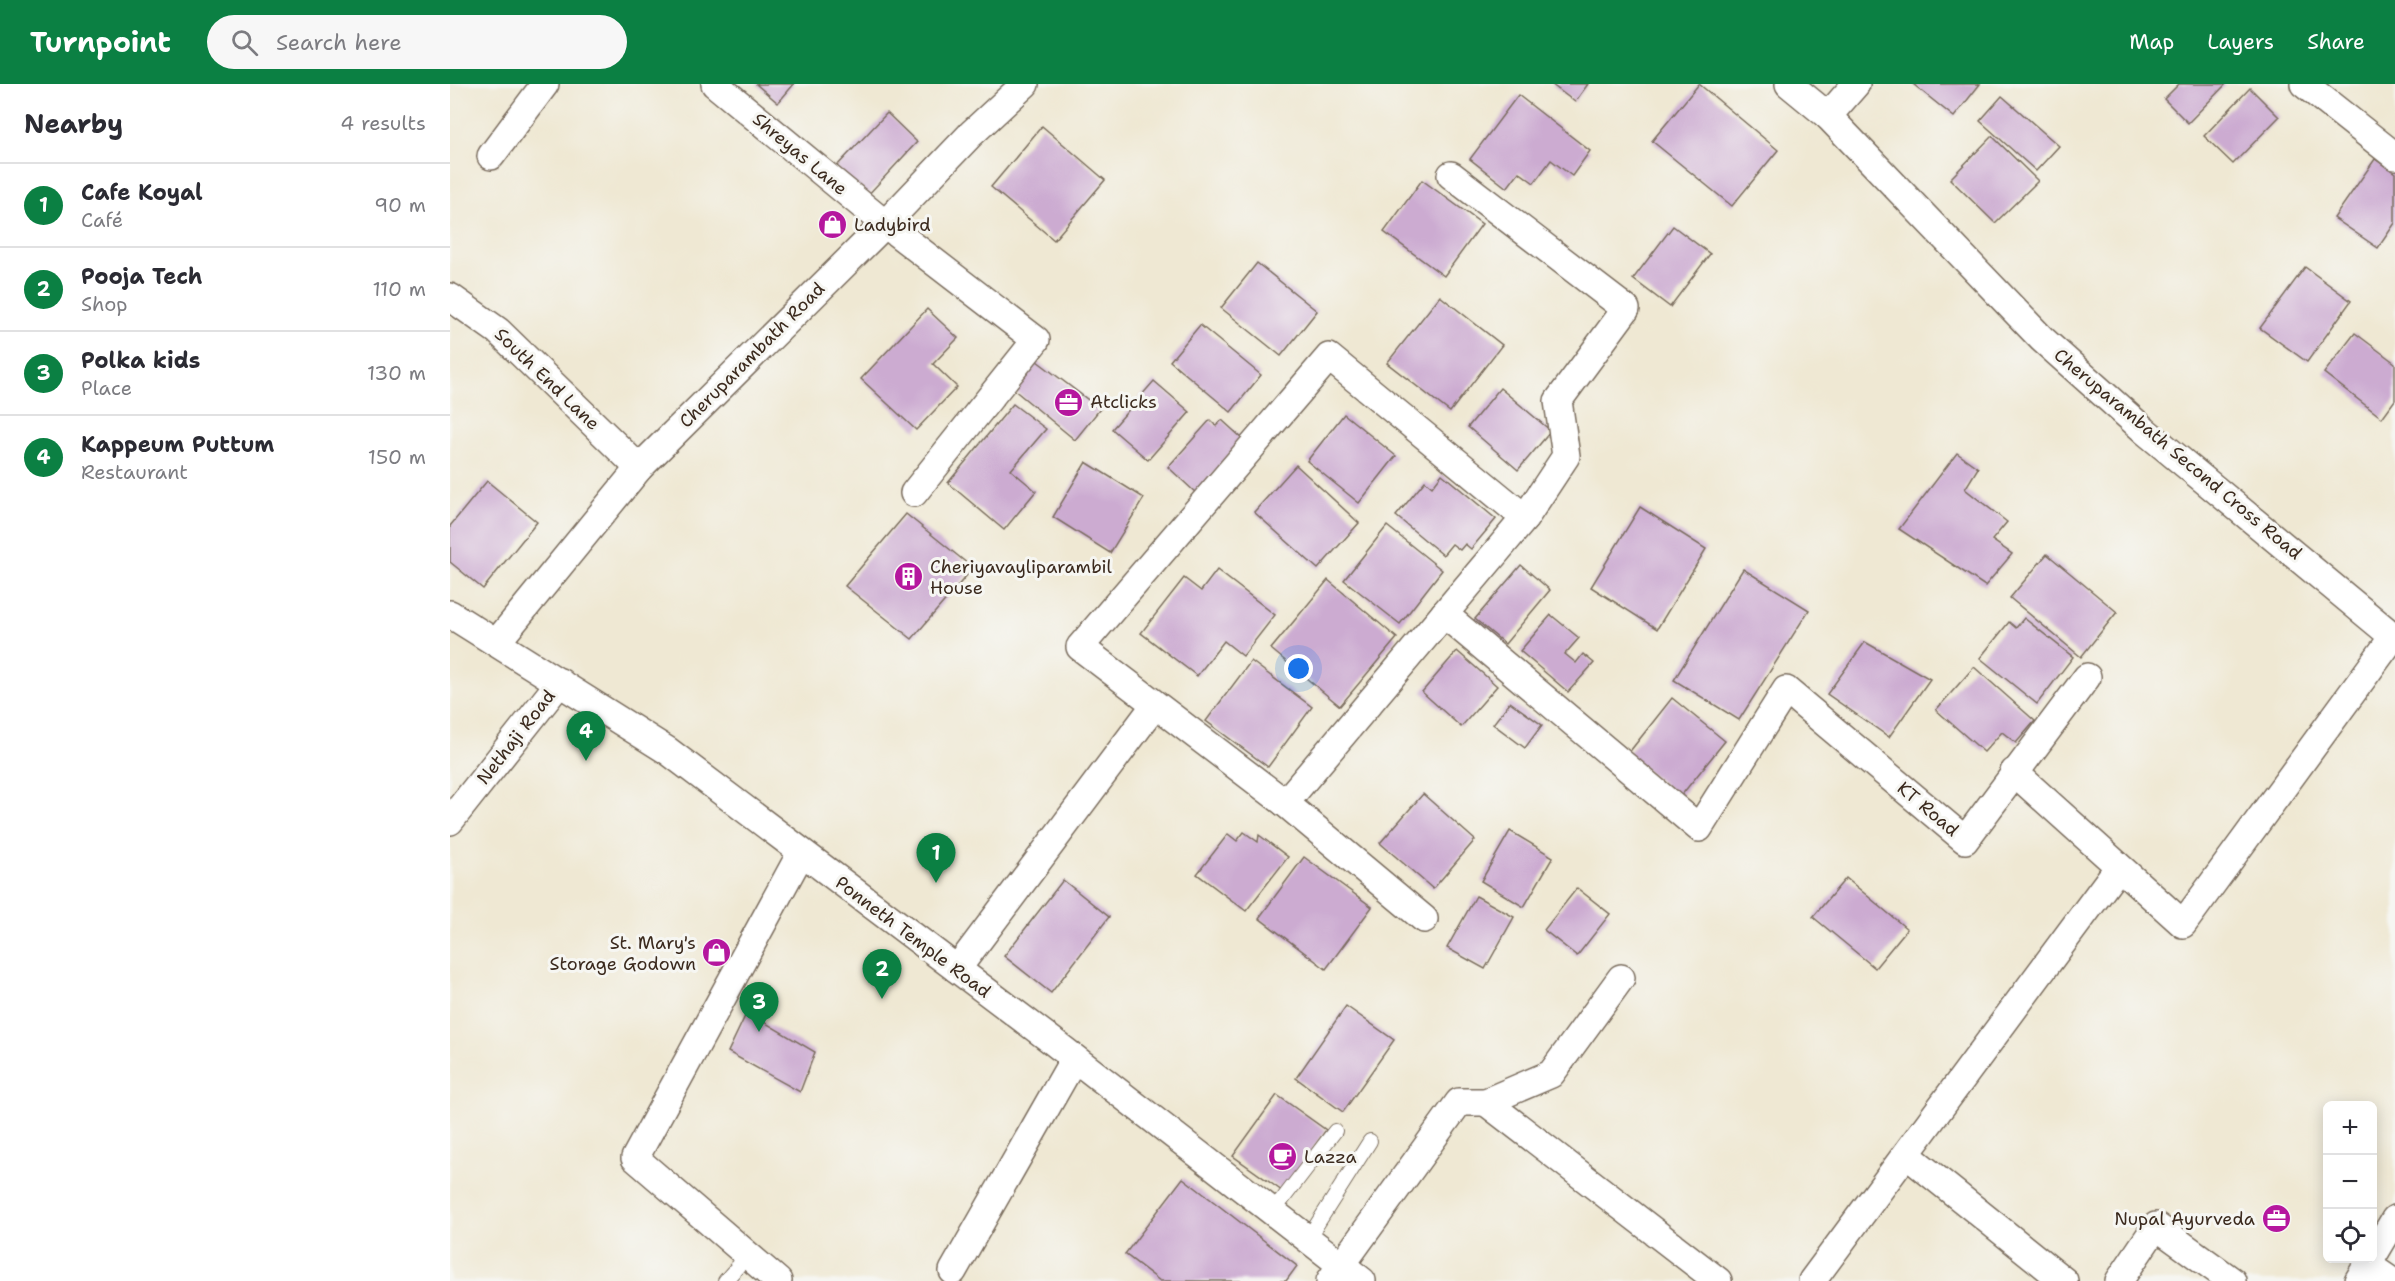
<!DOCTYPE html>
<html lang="en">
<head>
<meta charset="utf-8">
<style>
  :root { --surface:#fff; --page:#f7f7f7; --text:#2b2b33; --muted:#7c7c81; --line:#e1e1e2; --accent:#0b8043 }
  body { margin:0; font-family:"Shantell Sans",sans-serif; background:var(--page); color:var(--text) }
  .controls { position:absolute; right:18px; bottom:18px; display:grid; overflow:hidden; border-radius:9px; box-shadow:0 3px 15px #0003 }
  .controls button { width:54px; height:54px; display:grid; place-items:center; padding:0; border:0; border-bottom:2px solid var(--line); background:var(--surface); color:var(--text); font:30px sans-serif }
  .you { position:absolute; left:849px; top:585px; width:21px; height:21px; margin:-15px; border:4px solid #fff; border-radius:50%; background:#1a73e8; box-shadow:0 0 0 9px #1a73e833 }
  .badge { display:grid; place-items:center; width:39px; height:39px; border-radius:50%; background:var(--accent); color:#fff; font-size:20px; font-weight:700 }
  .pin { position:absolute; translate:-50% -50px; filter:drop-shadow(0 2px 3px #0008) }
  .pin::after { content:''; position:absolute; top:32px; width:21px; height:18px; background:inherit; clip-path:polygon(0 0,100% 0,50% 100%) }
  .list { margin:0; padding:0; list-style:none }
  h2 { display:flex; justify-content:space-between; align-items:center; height:78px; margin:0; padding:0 24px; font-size:26px }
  h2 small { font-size:20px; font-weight:400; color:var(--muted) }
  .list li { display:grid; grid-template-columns:39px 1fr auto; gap:18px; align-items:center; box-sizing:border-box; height:84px; padding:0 24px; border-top:2px solid var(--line) }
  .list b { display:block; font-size:22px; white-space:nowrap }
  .list p { margin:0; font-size:20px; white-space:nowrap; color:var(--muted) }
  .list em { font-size:20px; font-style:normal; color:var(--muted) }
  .icon { flex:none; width:33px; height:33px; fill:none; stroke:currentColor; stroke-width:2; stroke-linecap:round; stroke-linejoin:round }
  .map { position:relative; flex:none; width:1945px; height:1197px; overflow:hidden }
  header { display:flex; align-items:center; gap:36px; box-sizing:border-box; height:84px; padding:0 30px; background:var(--accent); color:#fff }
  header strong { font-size:28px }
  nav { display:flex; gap:33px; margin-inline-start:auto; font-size:21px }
  .search { width:420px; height:54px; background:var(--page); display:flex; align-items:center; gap:15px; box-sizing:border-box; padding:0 21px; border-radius:33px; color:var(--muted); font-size:22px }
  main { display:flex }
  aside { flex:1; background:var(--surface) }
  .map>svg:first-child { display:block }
  .building { fill:#ccabd1 }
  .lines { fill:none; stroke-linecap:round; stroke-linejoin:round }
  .lane-casing { stroke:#7a6c5d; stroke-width:16 }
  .street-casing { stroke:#7a6c5d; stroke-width:30 }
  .lane { stroke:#fff; stroke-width:14 }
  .street { stroke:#fff; stroke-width:27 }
  .labels { text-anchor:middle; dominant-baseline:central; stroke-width:6; stroke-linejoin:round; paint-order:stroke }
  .street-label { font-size:18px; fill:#3b2a1e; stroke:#f6f6f2 }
  .poi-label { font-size:18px; fill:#3b2a1e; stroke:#f6f6f2; text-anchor:start }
</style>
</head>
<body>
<header>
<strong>Turnpoint</strong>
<div class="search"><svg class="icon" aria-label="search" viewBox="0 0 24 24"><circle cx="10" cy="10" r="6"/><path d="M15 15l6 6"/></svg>Search here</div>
<nav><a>Map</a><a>Layers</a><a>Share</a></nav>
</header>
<main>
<aside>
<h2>Nearby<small>4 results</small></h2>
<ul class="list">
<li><span class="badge">1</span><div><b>Cafe Koyal</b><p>Café</p></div><em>90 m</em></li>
<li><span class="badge">2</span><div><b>Pooja Tech</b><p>Shop</p></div><em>110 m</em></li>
<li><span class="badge">3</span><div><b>Polka kids</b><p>Place</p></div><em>130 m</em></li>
<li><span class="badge">4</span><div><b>Kappeum Puttum</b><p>Restaurant</p></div><em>150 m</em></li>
</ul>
</aside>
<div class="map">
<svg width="1945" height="1197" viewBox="0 0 1945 1197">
  <rect width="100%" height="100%" fill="#f6f6f2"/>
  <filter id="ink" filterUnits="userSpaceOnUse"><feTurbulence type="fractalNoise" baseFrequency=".0167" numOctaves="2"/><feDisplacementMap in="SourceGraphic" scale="12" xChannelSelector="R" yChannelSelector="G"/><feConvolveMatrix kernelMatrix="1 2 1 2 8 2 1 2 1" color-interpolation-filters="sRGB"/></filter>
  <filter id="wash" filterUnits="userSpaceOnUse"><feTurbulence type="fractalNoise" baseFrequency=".008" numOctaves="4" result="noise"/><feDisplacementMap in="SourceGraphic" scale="24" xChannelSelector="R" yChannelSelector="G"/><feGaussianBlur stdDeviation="1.35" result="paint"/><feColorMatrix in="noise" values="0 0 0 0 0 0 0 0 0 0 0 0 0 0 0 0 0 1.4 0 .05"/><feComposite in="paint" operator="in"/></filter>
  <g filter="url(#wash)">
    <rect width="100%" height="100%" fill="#efe8d3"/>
    <g id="blocks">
      <g class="building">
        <polygon points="306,0 344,0 328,19"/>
        <polygon points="1101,0 1138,0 1125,18"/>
        <polygon points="1249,0 1328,66 1282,122 1202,57"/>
        <polygon points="1463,0 1530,0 1504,33"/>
        <polygon points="1729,0 1776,0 1738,39 1714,15"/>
        <polygon points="1800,4 1829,33 1783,80 1754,52"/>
        <polygon points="1068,11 1140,67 1122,92 1101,76 1084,99 1069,88 1057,104 1020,75"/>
        <polygon points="1552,12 1609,62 1586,87 1530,37"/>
        <polygon points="437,29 467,58 416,113 385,84"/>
        <polygon points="592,42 655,96 604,156 541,103"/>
        <polygon points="1542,52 1588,97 1545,139 1500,95"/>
        <polygon points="1925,75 1945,89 1945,139 1928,164 1884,134"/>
        <polygon points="972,96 1032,140 994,192 934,148"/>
        <polygon points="1223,142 1260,170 1220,223 1183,195"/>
        <polygon points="807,179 867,227 831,272 771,224"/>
        <polygon points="1855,183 1901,217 1857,278 1810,244"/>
        <polygon points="990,212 1052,261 1000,328 937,279"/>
        <polygon points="477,225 508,254 483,280 507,303 466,346 411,295"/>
        <polygon points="750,241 811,291 781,328 720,277"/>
        <polygon points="1905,249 1945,279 1945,316 1932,334 1874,289"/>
        <polygon points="587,277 650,325 625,356 563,305"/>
        <polygon points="704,297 740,328 698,376 662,345"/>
        <polygon points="1050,304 1101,347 1068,386 1018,343"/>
        <polygon points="563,320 596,345 561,386 586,407 554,446 498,399"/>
        <polygon points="894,330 946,372 909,419 857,377"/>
        <polygon points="760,336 766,342 772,336 794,356 746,409 718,383"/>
        <polygon points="1507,369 1528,384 1515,405 1557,438 1542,456 1562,470 1535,502 1449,445"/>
        <polygon points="636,378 694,414 660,469 603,433"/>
        <polygon points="846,381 909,439 868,485 804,428"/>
        <polygon points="992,390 1046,435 1021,465 1015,460 1010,466 1002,460 993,471 946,432 975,397 982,403"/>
        <polygon points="37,397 87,438 33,505 0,478 0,442"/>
        <polygon points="1190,423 1256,465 1207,545 1141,503"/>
        <polygon points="456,430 523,484 462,555 395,502"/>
        <polygon points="937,442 992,486 950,540 894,496"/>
        <polygon points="1597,470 1667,528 1631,573 1560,514"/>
        <polygon points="1071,481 1100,506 1055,560 1025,535"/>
        <polygon points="1293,485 1359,526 1289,636 1224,596"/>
        <polygon points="767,486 825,531 793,572 774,557 747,592 691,549 734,494 751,507"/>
        <polygon points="878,496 947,554 890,622 821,565"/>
        <polygon points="1101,531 1129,554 1115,570 1126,579 1133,570 1144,579 1118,608 1070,567"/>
        <polygon points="1574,534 1623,573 1587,620 1530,574 1559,538 1566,544"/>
        <polygon points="1415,558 1480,595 1439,653 1377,610"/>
        <polygon points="1007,567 1047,602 1011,643 972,608"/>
        <polygon points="801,577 862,623 818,683 756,637"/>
        <polygon points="1524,583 1585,637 1566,659 1552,648 1534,668 1486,626"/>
        <polygon points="1222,614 1275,657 1230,713 1177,671"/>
        <polygon points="1060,618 1092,641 1075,664 1043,640"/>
        <polygon points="973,710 1025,756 983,805 930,759"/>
        <polygon points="1060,747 1103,773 1074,823 1031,797"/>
        <polygon points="794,748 808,758 809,751 838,773 796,827 747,790 778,750 787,757"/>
        <polygon points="854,773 922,823 876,885 809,834"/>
        <polygon points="1396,794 1457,845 1425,884 1363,833"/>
        <polygon points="613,796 659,833 601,909 554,872"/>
        <polygon points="1127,804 1160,830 1127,872 1094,846"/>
        <polygon points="1026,812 1064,833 1035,885 997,864"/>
        <polygon points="896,922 944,956 893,1028 846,994"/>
        <polygon points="297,928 365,968 350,1008 278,968"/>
        <polygon points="827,1011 876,1046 832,1107 783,1072"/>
        <polygon points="733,1094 847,1182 836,1197 710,1197 675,1170"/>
      </g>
    </g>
  </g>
  <g filter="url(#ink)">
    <use href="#blocks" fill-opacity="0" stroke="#7a6c5d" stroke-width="1.5"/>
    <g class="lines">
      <defs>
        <g id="lane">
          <polyline points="822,1129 885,1047"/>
          <polyline points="857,1156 920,1057"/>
          <polyline points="275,1197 297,1172"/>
        </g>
        <g id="street">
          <polyline points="265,0 435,140 586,256 464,409"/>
          <polyline points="1339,0 1378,32 1592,255 1695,347 1945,554"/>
          <polyline points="1854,0 1945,72"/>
          <polyline points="1378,32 1406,0"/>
          <polyline points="41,72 95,0"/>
          <polyline points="0,213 48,247 189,384"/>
          <polyline points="0,530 218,667 601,956 912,1197"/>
          <polyline points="994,530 1249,744 1336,606 1515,756 1637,593"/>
          <polyline points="47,558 189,384 435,140 521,50 575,0"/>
          <polyline points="1564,688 1733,840 1943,553"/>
          <polyline points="835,719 1075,434 1116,372 1108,317 1176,225 1001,91"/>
          <polyline points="0,737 110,598"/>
          <polyline points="974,835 835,719 630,563 879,273 1075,434"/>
          <polyline points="507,885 705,621"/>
          <polyline points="1036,1018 1268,1197"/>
          <polyline points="1457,1071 1614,1197"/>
          <polyline points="1919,1182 1941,1197"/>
          <polyline points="503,1187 624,975"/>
          <polyline points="328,1197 185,1074 351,769"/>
          <polyline points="880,1197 1009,1018 1036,1018 1101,990 1171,894"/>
          <polyline points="1362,1197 1668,784"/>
          <polyline points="1669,1197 1706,1142 1782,1197"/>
          <polyline points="1908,1197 1945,1135"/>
        </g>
      </defs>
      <use href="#lane" class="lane-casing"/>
      <use href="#street" class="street-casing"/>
      <use href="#lane" class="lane"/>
      <use href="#street" class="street"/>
    </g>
  </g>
  <defs>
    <symbol id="shop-disc" viewBox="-11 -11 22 22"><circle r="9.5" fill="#b5179e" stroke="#f6f6f2"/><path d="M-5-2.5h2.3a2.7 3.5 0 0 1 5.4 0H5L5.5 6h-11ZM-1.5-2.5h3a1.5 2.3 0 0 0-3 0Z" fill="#fff"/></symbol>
    <symbol id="office-disc" viewBox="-11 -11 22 22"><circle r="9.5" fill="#b5179e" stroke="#f6f6f2"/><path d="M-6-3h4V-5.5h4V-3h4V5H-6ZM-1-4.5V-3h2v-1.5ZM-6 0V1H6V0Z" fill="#fff"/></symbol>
    <symbol id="building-disc" viewBox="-11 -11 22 22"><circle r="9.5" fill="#b5179e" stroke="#f6f6f2"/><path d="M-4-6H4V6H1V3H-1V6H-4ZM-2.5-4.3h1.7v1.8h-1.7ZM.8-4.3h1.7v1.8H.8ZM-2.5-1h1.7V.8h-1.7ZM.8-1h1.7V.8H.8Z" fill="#fff"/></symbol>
    <symbol id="cafe-disc" viewBox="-11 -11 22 22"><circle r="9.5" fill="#b5179e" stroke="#f6f6f2"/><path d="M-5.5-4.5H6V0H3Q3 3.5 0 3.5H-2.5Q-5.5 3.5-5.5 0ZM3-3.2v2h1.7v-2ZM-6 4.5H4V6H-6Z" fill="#fff"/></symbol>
  </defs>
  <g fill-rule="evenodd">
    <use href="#shop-disc" x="366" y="124" width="33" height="33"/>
    <use href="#office-disc" x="602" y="302" width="33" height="33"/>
    <use href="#building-disc" x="442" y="476" width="33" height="33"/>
    <use href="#shop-disc" x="250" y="852" width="33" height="33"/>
    <use href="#cafe-disc" x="816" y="1056" width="33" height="33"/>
    <use href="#office-disc" x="1810" y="1118" width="33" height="33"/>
  </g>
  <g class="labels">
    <g class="street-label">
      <text transform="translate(350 70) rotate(40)">Shreyas Lane</text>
      <text transform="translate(302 271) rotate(-45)">Cheruparambath Road</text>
      <text transform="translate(97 295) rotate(44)">South End Lane</text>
      <text transform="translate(1728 370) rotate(40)">Cheruparambath Second Cross Road</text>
      <text transform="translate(66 653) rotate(-52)">Nethaji Road</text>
      <text transform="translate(1478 725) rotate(40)">KT Road</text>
      <text transform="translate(463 853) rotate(37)">Ponneth Temple Road</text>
    </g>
    <g class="poi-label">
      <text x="404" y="141">Ladybird</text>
      <text x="640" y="318">Atclicks</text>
      <text x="480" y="483">Cheriyavayliparambil<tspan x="480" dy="21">House</tspan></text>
      <text x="246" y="859" text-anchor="end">St. Mary's<tspan x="246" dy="21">Storage Godown</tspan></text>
      <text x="854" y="1073">Lazza</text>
      <text x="1805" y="1135" text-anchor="end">Nupal Ayurveda</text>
    </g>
  </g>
</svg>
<div class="controls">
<button>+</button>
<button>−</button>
<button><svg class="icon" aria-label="locate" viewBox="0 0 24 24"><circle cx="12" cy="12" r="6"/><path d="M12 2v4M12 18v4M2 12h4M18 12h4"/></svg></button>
</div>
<div class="you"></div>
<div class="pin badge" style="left:486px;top:799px">1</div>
<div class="pin badge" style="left:432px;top:915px">2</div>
<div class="pin badge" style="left:309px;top:948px">3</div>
<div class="pin badge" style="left:136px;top:677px">4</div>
</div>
</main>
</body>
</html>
